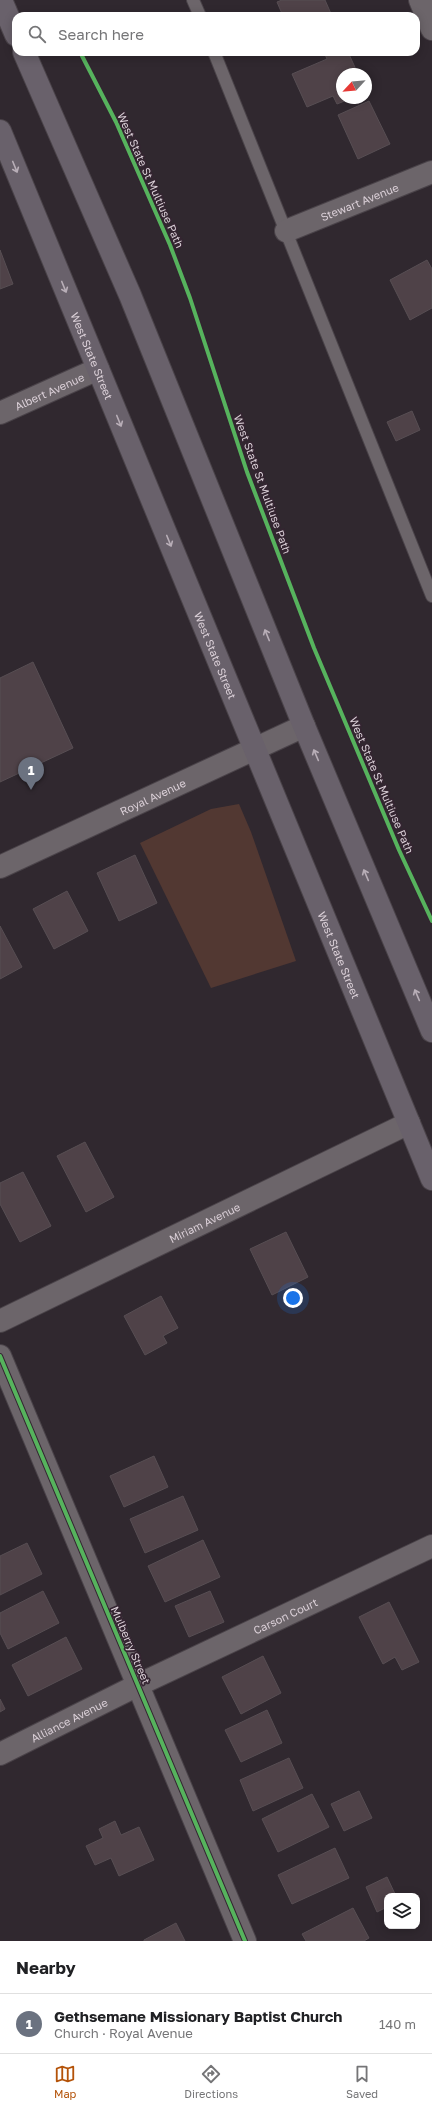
<!DOCTYPE html>
<html lang="en">
<head>
<meta charset="utf-8">
<style>
  :root { --surface:#fff; --page:#f2f2f2; --text:#202124; --muted:#757577; --line:#e0e0e0; --accent:#b45309 }
  body { margin:0; font-family:"Golos Text",sans-serif; background:var(--page); color:var(--text) }
  .controls { position:absolute; right:12px; bottom:12px; display:grid; overflow:hidden; border-radius:8px; box-shadow:0 2px 10px #0003 }
  .controls button { width:36px; height:36px; display:grid; place-items:center; padding:0; border:0; border-bottom:1px solid var(--line); background:var(--surface); color:var(--text); font:20px sans-serif }
  .compass { position:absolute; left:336px; top:68px; width:36px; height:36px; border-radius:50%; background:var(--surface); box-shadow:0 2px 10px #0003; rotate:244deg }
  .you { position:absolute; left:293px; top:1298px; width:14px; height:14px; margin:-10px; border:3px solid #fff; border-radius:50%; background:#1a73e8; box-shadow:0 0 0 6px #1a73e833 }
  .badge { display:grid; place-items:center; width:26px; height:26px; border-radius:50%; background:var(--accent); color:#fff; font-size:13px; font-weight:700 }
  .pin { position:absolute; translate:-50% -33px; filter:drop-shadow(0 1px 2px #0008) }
  .pin::after { content:''; position:absolute; top:21px; width:14px; height:12px; background:inherit; clip-path:polygon(0 0,100% 0,50% 100%) }
  .list { margin:0; padding:0; list-style:none }
  h2 { display:flex; justify-content:space-between; align-items:center; height:52px; margin:0; padding:0 16px; font-size:17px }
  h2 small { font-size:13px; font-weight:400; color:var(--muted) }
  .list li { display:grid; grid-template-columns:26px 1fr auto; gap:12px; align-items:center; box-sizing:border-box; height:60px; padding:0 16px; border-top:1px solid var(--line) }
  .list b { display:block; font-size:15px; white-space:nowrap }
  .list p { margin:0; font-size:13px; white-space:nowrap; color:var(--muted) }
  .list em { font-size:13px; font-style:normal; color:var(--muted) }
  .icon { flex:none; width:22px; height:22px; fill:none; stroke:currentColor; stroke-width:2; stroke-linecap:round; stroke-linejoin:round }
  .map { position:relative; flex:none; width:432px; height:1941px; overflow:hidden }
  .search { position:absolute; background:var(--surface); box-shadow:0 2px 10px #0003; left:12px; right:12px; top:12px; height:44px; display:flex; align-items:center; gap:10px; box-sizing:border-box; padding:0 14px; border-radius:12px; color:var(--muted); font-size:15px }
  .sheet { height:112px; background:var(--surface) }
  nav { display:flex; justify-content:space-around; align-items:center; box-sizing:border-box; height:56px; border-top:1px solid var(--line); background:var(--surface); font-size:11px; color:var(--muted) }
  nav a { display:grid; justify-items:center; gap:2px }
  nav .on { color:var(--accent) }
  .map>svg:first-child { display:block }
  .green { fill:#523832 }
  .building { fill:#4f4248; stroke:#574e53 }
  .lines { fill:none; stroke-linecap:round; stroke-linejoin:round }
  .service-casing { stroke:#4a4349; stroke-width:14 }
  .minor-casing { stroke:#4a4349; stroke-width:24 }
  .primary-casing { stroke:#4a4349; stroke-width:24 }
  .service { stroke:#6c656a; stroke-width:12 }
  .minor { stroke:#6c656a; stroke-width:22 }
  .primary { stroke:#69616b; stroke-width:22 }
  .cycleway-casing { stroke:#342531; stroke-width:6 }
  .cycleway { stroke:#56b35d; stroke-width:4 }
  .oneway { stroke:#b8aeb7 }
  .labels { text-anchor:middle; dominant-baseline:central; stroke-width:3.5; stroke-linejoin:round; paint-order:stroke }
  .street-label { font-size:11px; fill:#dacfd7; stroke:#342531 }
</style>
</head>
<body>
<div class="map">
<svg width="432" height="1941" viewBox="0 0 432 1941">
  <rect width="100%" height="100%" fill="#30282f"/>
  <polygon class="green" points="239,804 251,832 296,961 211,988 140,843 211,809"/>
  <g class="building">
    <polygon points="282,0 325,0 332,16 283,16 277,2"/>
    <polygon points="324,52 348,52 358,74 342,74 342,98 352,98 337,104 333,96 307,107 292,74 327,59"/>
    <polygon points="369,101 390,144 358,159 338,115"/>
    <polygon points="0,250 13,284 0,289"/>
    <polygon points="427,260 432,269 432,308 410,320 390,280"/>
    <polygon points="412,411 420,430 396,441 387,422"/>
    <polygon points="33,662 73,748 0,782 0,678"/>
    <polygon points="135,855 157,903 119,921 97,873"/>
    <polygon points="67,891 88,931 54,949 33,909"/>
    <polygon points="0,926 22,967 0,979"/>
    <polygon points="85,1142 114,1197 86,1212 57,1156"/>
    <polygon points="23,1172 51,1226 20,1242 0,1204 0,1183"/>
    <polygon points="286,1232 308,1277 272,1295 250,1249"/>
    <polygon points="161,1296 178,1328 163,1336 167,1343 145,1355 124,1316"/>
    <polygon points="154,1456 168,1487 124,1507 110,1476"/>
    <polygon points="183,1496 198,1530 145,1553 130,1519"/>
    <polygon points="203,1540 220,1577 165,1602 148,1566"/>
    <polygon points="27,1543 42,1574 0,1595 0,1556"/>
    <polygon points="43,1591 59,1623 8,1649 0,1633 0,1613"/>
    <polygon points="210,1591 224,1622 189,1637 175,1606"/>
    <polygon points="389,1602 419,1662 402,1670 395,1657 383,1664 359,1617"/>
    <polygon points="66,1637 82,1669 28,1696 12,1665"/>
    <polygon points="263,1656 281,1693 241,1714 222,1677"/>
    <polygon points="0,1699 5,1709 0,1712"/>
    <polygon points="267,1710 282,1743 241,1762 225,1730"/>
    <polygon points="289,1758 303,1788 253,1811 240,1780"/>
    <polygon points="359,1791 372,1818 344,1831 331,1804"/>
    <polygon points="312,1794 329,1827 278,1852 262,1819"/>
    <polygon points="115,1821 121,1835 139,1827 154,1860 119,1876 111,1858 95,1865 86,1846 103,1838 99,1829"/>
    <polygon points="335,1848 349,1878 292,1904 278,1875"/>
    <polygon points="387,1877 396,1896 387,1896 387,1907 377,1912 366,1887"/>
    <polygon points="353,1908 369,1938 364,1941 306,1941 302,1934"/>
    <polygon points="176,1923 185,1941 144,1941 144,1940"/>
  </g>
  <g class="lines">
    <defs>
      <g id="service">
        <polyline points="193,0 200,16"/>
        <polyline points="214,52 432,596"/>
      </g>
      <g id="minor">
        <polyline points="420,0 432,29"/>
        <path id="s1" d="M286 231 432 172"/>
        <path id="s2" d="M0 413 98 369"/>
        <path id="s3" d="M0 867 304 726"/>
        <path id="s4" d="M0 1321 409 1123"/>
        <polyline points="0,1356 245,1941"/>
        <path id="s5" d="M0 1754 138 1685 432 1546"/>
      </g>
      <g id="primary">
        <polyline points="1,0 16,35"/>
        <polyline points="24,52 130,295 304,726 432,1031"/>
        <path id="s6" d="M0 131 432 1179"/>
      </g>
    </defs>
    <use href="#service" class="service-casing"/>
    <use href="#minor" class="minor-casing"/>
    <use href="#primary" class="primary-casing"/>
    <use href="#service" class="service"/>
    <use href="#minor" class="minor"/>
    <use href="#primary" class="primary"/>
    <defs>
      <g id="cycleway">
        <polyline points="80,52 116,122 170,245 190,298 247,472 314,648 399,850 432,921"/>
        <polyline points="0,1356 245,1941"/>
      </g>
    </defs>
    <use href="#cycleway" class="cycleway-casing"/>
    <use href="#cycleway" class="cycleway"/>
  </g>
  <defs><path id="oneway-shaft" d="M-6 0H5M1.5-3L5.5 0L1.5 3" fill="none" stroke-width="1.6" stroke-linecap="round" stroke-linejoin="round"/></defs>
  <g class="oneway">
    <use href="#oneway-shaft" transform="translate(15 167) rotate(68)"/>
    <use href="#oneway-shaft" transform="translate(64 287) rotate(68)"/>
    <use href="#oneway-shaft" transform="translate(119 421) rotate(68)"/>
    <use href="#oneway-shaft" transform="translate(169 541) rotate(68)"/>
    <use href="#oneway-shaft" transform="translate(267 635) rotate(-112)"/>
    <use href="#oneway-shaft" transform="translate(316 755) rotate(-113)"/>
    <use href="#oneway-shaft" transform="translate(366 875) rotate(-113)"/>
    <use href="#oneway-shaft" transform="translate(417 995) rotate(-113)"/>
  </g>
  <g class="labels">
    <g class="street-label">
      <text transform="translate(151 180) rotate(66)">West State St Multiuse Path</text>
      <text stroke="none"><textPath href="#s1" startOffset="79">Stewart Avenue</textPath></text>
      <text stroke="none"><textPath href="#s6" startOffset="243">West State Street</textPath></text>
      <text stroke="none"><textPath href="#s2" startOffset="54">Albert Avenue</textPath></text>
      <text transform="translate(263 484) rotate(70)">West State St Multiuse Path</text>
      <text stroke="none"><textPath href="#s6" startOffset="567">West State Street</textPath></text>
      <text transform="translate(382 785) rotate(67)">West State St Multiuse Path</text>
      <text stroke="none"><textPath href="#s3" startOffset="168">Royal Avenue</textPath></text>
      <text stroke="none"><textPath href="#s6" startOffset="891">West State Street</textPath></text>
      <text stroke="none"><textPath href="#s4" startOffset="227">Miriam Avenue</textPath></text>
      <text stroke="none"><textPath href="#s5" startOffset="317">Carson Court</textPath></text>
      <text transform="translate(131 1645) rotate(67)">Mulberry Street</text>
      <text stroke="none"><textPath href="#s5" startOffset="77">Alliance Avenue</textPath></text>
    </g>
  </g>
</svg>
<div class="controls">
<button><svg class="icon" aria-label="layers" viewBox="0 0 24 24"><path d="M12 4l9 5-9 5-9-5zM3 14l9 5 9-5"/></svg></button>
</div>
<svg class="compass" viewBox="-18 -18 36 36"><path d="M0-13l5 13h-10z" fill="#e53935"/><path d="M0 13l5-13h-10z" fill="#757577"/></svg>
<div class="you"></div>
<div class="pin badge" style="left:31px;top:790px;background:#6b7280">1</div>
<div class="search"><svg class="icon" aria-label="search" viewBox="0 0 24 24"><circle cx="10" cy="10" r="6"/><path d="M15 15l6 6"/></svg>Search here</div>
</div>
<section class="sheet">
<h2>Nearby<small></small></h2>
<ul class="list">
<li><span class="badge" style="background:#6b7280">1</span><div><b>Gethsemane Missionary Baptist Church</b><p>Church · Royal Avenue</p></div><em>140 m</em></li>
</ul>
</section>
<nav>
<a class="on"><svg class="icon" aria-label="map" viewBox="0 0 24 24"><path d="M3 6l6-2 6 2 6-2v14l-6 2-6-2-6 2zM9 4v14M15 6v14"/></svg>Map</a>
<a><svg class="icon" aria-label="directions" viewBox="0 0 24 24"><path d="M12 3l9 9-9 9-9-9zM9 14v-3h6M13 9l2 2-2 2"/></svg>Directions</a>
<a><svg class="icon" aria-label="saved" viewBox="0 0 24 24"><path d="M7 4h10v16l-5-4-5 4z"/></svg>Saved</a>
</nav>
</body>
</html>
